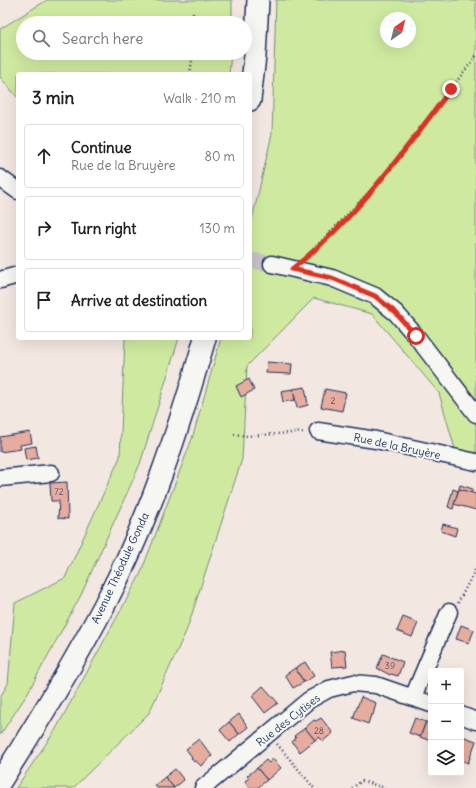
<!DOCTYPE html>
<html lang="en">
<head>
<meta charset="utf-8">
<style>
  :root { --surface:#fff; --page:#f6f6f6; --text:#222; --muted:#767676; --line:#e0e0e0 }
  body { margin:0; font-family:Delius,sans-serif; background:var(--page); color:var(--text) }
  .controls { position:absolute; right:12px; bottom:12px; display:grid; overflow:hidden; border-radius:4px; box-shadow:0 4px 16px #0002 }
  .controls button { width:36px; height:36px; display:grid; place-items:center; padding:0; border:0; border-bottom:1px solid var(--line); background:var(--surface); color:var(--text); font:20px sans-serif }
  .compass { position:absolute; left:380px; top:12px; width:36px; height:36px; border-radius:50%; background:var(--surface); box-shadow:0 4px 16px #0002; rotate:35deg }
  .stop { position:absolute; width:12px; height:12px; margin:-9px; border:3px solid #d93025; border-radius:50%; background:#fff }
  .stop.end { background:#d93025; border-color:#fff; box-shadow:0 1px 4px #0008 }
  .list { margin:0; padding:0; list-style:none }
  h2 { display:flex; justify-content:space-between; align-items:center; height:52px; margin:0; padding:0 16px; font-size:17px }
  h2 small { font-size:13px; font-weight:400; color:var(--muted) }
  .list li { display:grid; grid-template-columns:26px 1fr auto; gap:12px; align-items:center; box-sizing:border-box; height:64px; margin:0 8px 8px; padding:0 8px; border:1px solid var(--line); border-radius:4px }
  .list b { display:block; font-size:15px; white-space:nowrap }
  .list p { margin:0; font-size:13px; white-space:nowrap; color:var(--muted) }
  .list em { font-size:13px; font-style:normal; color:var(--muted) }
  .icon { flex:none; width:22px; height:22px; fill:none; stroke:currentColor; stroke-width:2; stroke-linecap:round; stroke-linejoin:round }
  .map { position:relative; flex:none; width:476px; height:788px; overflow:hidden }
  .search { position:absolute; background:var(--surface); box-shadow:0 4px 16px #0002; left:16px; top:16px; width:236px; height:44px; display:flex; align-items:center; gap:10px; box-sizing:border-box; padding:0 14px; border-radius:22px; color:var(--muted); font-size:15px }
  .panel { position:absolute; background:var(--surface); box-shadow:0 4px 16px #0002; left:16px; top:72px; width:236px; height:268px; border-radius:4px }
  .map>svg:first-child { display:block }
  .green { fill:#cfeaa0; stroke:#758c7f; fill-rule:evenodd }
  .building { fill:#e6ad9f; stroke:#1b2f5e }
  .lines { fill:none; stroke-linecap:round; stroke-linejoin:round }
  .minor-tunnel { stroke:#c8c2c7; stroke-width:16; stroke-dasharray:16 8; stroke-linecap:butt }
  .minor-casing { stroke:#1b2f5e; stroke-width:19 }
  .major-casing { stroke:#1b2f5e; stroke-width:24 }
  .path { stroke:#1b2f5e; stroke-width:2.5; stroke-dasharray:1 3; stroke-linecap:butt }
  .minor { stroke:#f6f6f2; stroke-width:16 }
  .major { stroke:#f6f6f2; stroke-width:21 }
  .route { stroke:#d93025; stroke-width:5 }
  .labels { text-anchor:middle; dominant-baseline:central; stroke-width:4; stroke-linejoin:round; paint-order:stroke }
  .number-label { font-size:9px; fill:#4e4e6e }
  .street-label { font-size:11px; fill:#1b2f5e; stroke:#f6f6f2 }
</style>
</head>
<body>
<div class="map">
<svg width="476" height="788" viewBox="0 0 476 788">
  <rect width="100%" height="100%" fill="#f3e7e1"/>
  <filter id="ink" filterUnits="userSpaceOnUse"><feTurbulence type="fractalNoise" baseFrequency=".025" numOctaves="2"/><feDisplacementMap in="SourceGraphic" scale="8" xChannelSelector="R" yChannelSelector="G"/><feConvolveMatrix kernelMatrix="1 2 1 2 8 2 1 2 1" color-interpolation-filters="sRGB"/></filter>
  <g filter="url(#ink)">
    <g class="green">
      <polygon points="47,0 232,0 232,23 23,23 23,53 231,53 229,74 18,74 18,98 0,77 0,29"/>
      <path d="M276 0H476V458L457 456 439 393 372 314 314 298 247 366 242 459 187 629 149 713 73 788H16L56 729 140 575 192 439 221 338H250V228L272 134ZM386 18H410V42H386Z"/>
      <polygon points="125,338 179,338 140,464 81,595 26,696 0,735 0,697 8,684 15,603 65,578 120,457"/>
    </g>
    <g class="building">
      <polygon points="267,362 292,364 291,374 266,373"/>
      <polygon points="249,379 254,390 241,397 236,386"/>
      <polygon points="305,387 308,405 297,408 293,389"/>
      <polygon points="293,389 295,400 283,402 281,391"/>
      <polygon points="325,389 346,393 342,411 321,407"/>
      <polygon points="30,432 32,443 20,445 21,449 0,452 0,437"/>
      <polygon points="36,446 38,458 26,460 24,448"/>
      <polygon points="67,482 68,519 58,518 59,501 51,501 50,483"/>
      <polygon points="460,485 473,489 471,493 459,489"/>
      <polygon points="453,489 458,491 453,509 448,507"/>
      <polygon points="459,489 476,494 476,510 454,504"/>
      <polygon points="443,524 457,528 455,536 441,531"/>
      <polygon points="403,617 418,623 412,637 397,631"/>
      <polygon points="461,625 474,630 469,643 456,639"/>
      <polygon points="345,650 347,666 332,667 330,652"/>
      <polygon points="383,654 403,662 398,676 391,674 390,675 377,668"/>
      <polygon points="305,662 314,676 304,682 295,668"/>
      <polygon points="295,668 304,682 293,688 285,675"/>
      <polygon points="263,686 278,703 265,713 252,696"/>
      <polygon points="361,697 376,703 373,715 371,715 368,724 353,718"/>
      <polygon points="239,714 248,727 239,734 229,722"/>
      <polygon points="321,718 333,733 323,741 319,737 315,740 305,728 314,720 316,721"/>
      <polygon points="415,718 426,722 420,737 409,733"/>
      <polygon points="229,722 239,734 230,742 220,730"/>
      <polygon points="426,722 431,724 431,741 420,737"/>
      <polygon points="305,728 315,740 300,752 292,742 296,738 294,736"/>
      <polygon points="462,736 476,741 468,763 461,760"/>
      <polygon points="199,739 212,756 201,766 196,761 194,762 191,758 192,757 186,749"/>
      <polygon points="273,759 281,768 267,780 257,768 266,760 269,763"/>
      <polygon points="257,768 267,780 257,788 250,788 245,781 249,778 247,776"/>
      <polygon points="175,769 184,780 174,788 165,777"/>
      <polygon points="165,777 174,788 157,788 155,785"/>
    </g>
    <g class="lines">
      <polyline class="minor-tunnel" points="250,260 272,264"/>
      <defs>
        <g id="minor">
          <polyline points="0,178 18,191"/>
          <polyline points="272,264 332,278 375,296 396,313 416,336 476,414"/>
          <polyline points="0,280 18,275"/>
          <polyline points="318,431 376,440 476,462"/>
          <polyline points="0,478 51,473"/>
          <polyline points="413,697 449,612"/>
          <polyline points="461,715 476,721"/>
          <polyline points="203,788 309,700 329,689 353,683 376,685 431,704"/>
        </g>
        <g id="major">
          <polyline points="250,100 255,56 258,0"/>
          <path d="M0 782C37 724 73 665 105 604 149 520 179 429 205 338"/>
        </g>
      </defs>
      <use href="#minor" class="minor-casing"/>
      <use href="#major" class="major-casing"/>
      <g class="path">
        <polyline points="193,13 194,23"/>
        <polyline points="190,74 193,53"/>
        <polyline points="305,258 383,178 476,56"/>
        <polyline points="234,434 247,436 305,432"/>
        <polyline points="458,603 476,568"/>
        <polyline points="277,744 314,788"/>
        <polyline points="352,788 362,781 385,788"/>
      </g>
      <use href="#minor" class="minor"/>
      <use href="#major" class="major"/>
    </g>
  </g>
  <g class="lines" filter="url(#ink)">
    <path class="route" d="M416 336 396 313 375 296 332 278 292 269C355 220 403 152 451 89"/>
  </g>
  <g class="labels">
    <g class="number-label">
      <text x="333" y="400">2</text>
      <text x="59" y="491">72</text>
      <text x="390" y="665">39</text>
      <text x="319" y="730">28</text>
    </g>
    <g class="street-label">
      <text transform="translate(397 446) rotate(12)">Rue de la Bruyère</text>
      <text transform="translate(120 568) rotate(-65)">Avenue Théodule Gonda</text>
      <text transform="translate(288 720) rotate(-38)">Rue des Cytises</text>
    </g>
  </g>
</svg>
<div class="controls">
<button>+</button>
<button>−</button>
<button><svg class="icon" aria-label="layers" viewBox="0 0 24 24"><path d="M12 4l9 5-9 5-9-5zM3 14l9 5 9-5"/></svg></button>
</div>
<svg class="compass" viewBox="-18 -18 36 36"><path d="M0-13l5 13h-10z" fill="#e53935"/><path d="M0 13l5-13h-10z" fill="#767676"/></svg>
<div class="stop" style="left:416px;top:336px"></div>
<div class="stop end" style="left:451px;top:89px"></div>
<div class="search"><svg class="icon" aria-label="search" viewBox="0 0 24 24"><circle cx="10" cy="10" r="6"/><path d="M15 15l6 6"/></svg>Search here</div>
<section class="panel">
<h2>3 min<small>Walk · 210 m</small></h2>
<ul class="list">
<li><svg class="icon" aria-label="ahead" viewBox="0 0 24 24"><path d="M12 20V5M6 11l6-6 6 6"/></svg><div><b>Continue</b><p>Rue de la Bruyère</p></div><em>80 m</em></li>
<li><svg class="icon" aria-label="right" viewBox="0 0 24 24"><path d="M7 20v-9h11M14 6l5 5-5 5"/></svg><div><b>Turn right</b></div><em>130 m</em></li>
<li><svg class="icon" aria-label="arrive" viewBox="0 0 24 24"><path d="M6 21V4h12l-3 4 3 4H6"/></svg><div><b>Arrive at destination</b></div></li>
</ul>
</section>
</div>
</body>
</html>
